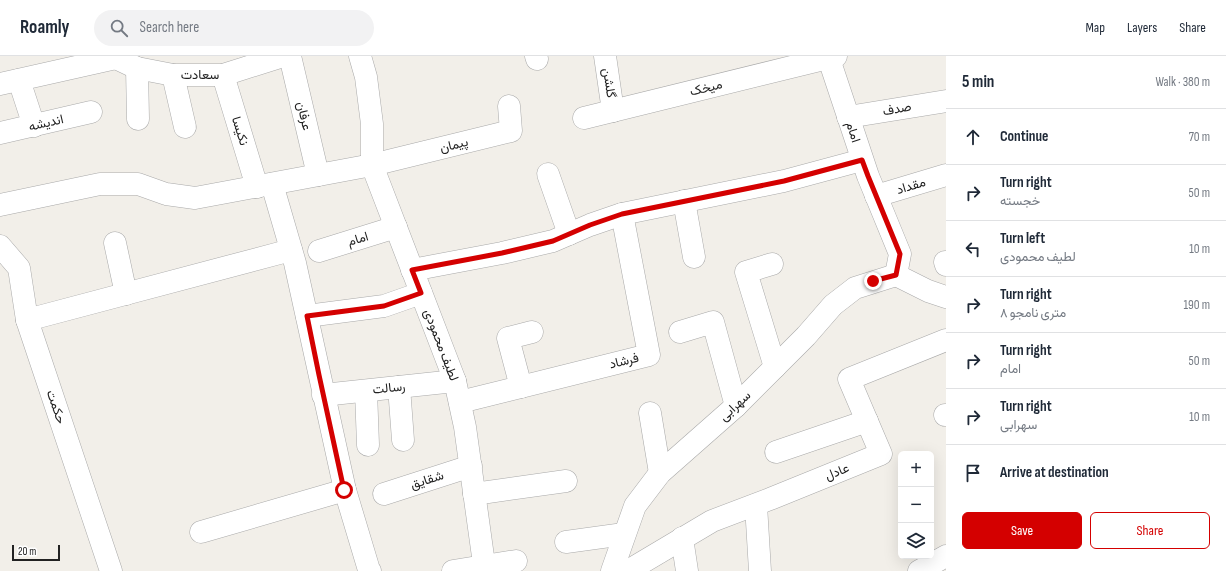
<!DOCTYPE html>
<html lang="en">
<head>
<meta charset="utf-8">
<style>
  :root { --surface:#fff; --page:#f2f2f3; --text:#1f2937; --muted:#747a83; --line:#e0e1e3; --accent:#d40000 }
  body { margin:0; font-family:"Sofia Sans Condensed",Vazirmatn,sans-serif; background:var(--page); color:var(--text) }
  .controls { position:absolute; right:12px; bottom:12px; display:grid; overflow:hidden; border-radius:6px; box-shadow:0 4px 16px #0002 }
  .controls button { width:36px; height:36px; display:grid; place-items:center; padding:0; border:0; border-bottom:1px solid var(--line); background:var(--surface); color:var(--text); font:20px sans-serif }
  .scale { position:absolute; left:12px; bottom:10px; width:48px; box-sizing:border-box; padding-left:4px; border:2px solid #222; border-top:0; font-size:11px; line-height:14px; white-space:nowrap; color:#222; -webkit-text-stroke:3px #fff; paint-order:stroke }
  .stop { position:absolute; width:12px; height:12px; margin:-9px; border:3px solid #d40000; border-radius:50%; background:#fff }
  .stop.end { background:#d40000; border-color:#fff; box-shadow:0 1px 4px #0008 }
  .list { margin:0; padding:0; list-style:none }
  h2 { display:flex; justify-content:space-between; align-items:center; height:52px; margin:0; padding:0 16px; font-size:17px }
  h2 small { font-size:13px; font-weight:400; color:var(--muted) }
  .list li { display:grid; grid-template-columns:26px 1fr auto; gap:12px; align-items:center; box-sizing:border-box; height:56px; padding:0 16px; border-top:1px solid var(--line) }
  .list b { display:block; font-size:15px; white-space:nowrap }
  .list p { margin:0; font-size:13px; white-space:nowrap; color:var(--muted) }
  .list em { font-size:13px; font-style:normal; color:var(--muted) }
  .actions { display:flex; gap:8px; padding:12px 16px }
  .actions a { flex:1; padding:9px 0; border:1px solid var(--accent); border-radius:6px; text-align:center; font-size:14px; color:var(--accent) }
  .actions .main { background:var(--accent); color:#fff }
  .icon { flex:none; width:22px; height:22px; fill:none; stroke:currentColor; stroke-width:2; stroke-linecap:round; stroke-linejoin:round }
  .map { position:relative; flex:none; width:946px; height:515px; overflow:hidden }
  header { display:flex; align-items:center; gap:24px; box-sizing:border-box; height:56px; padding:0 20px; background:var(--surface); border-bottom:1px solid var(--line) }
  header strong { font-size:19px }
  nav { display:flex; gap:22px; margin-inline-start:auto; font-size:14px }
  .search { width:280px; height:36px; background:var(--page); display:flex; align-items:center; gap:10px; box-sizing:border-box; padding:0 14px; border-radius:22px; color:var(--muted); font-size:15px }
  main { display:flex }
  aside { flex:1; background:var(--surface) }
  .map>svg:first-child { display:block }
  .lines { fill:none; stroke-linecap:round; stroke-linejoin:round }
  .minor-casing { stroke:#a9a9a9; stroke-width:23 }
  .minor { stroke:#fff; stroke-width:22 }
  .route { stroke:#d40000; stroke-width:5 }
  .labels { text-anchor:middle; dominant-baseline:central; stroke-width:3.5; stroke-linejoin:round; paint-order:stroke }
  .street-label { font-size:13px; fill:#222; stroke:#fff }
</style>
</head>
<body>
<header>
<strong>Roamly</strong>
<div class="search"><svg class="icon" aria-label="search" viewBox="0 0 24 24"><circle cx="10" cy="10" r="6"/><path d="M15 15l6 6"/></svg>Search here</div>
<nav><a>Map</a><a>Layers</a><a>Share</a></nav>
</header>
<main>
<div class="map">
<svg width="946" height="515" viewBox="0 0 946 515">
  <rect width="100%" height="100%" fill="#f2efe9"/>
  <g class="lines">
    <defs>
      <g id="minor">
        <polyline points="115,0 116,2 137,12 173,19 223,19 283,0"/>
        <polyline points="290,0 318,119"/>
        <polyline points="360,0 366,21 372,68 372,109 455,325 465,371 485,515"/>
        <polyline points="536,0 537,3"/>
        <polyline points="605,0 613,55"/>
        <polyline points="828,0 868,120 900,198 896,219"/>
        <polyline points="137,12 138,63"/>
        <polyline points="173,19 185,71"/>
        <polyline points="223,19 257,131"/>
        <polyline points="19,24 34,70"/>
        <polyline points="0,28 116,2"/>
        <polyline points="848,61 946,45"/>
        <polyline points="584,62 836,0"/>
        <polyline points="0,77 91,56"/>
        <polyline points="548,118 569,178"/>
        <polyline points="272,128 295,207 345,434 369,514 370,515"/>
        <polyline points="876,140 946,119"/>
        <polyline points="684,145 694,201"/>
        <polyline points="0,149 100,128 138,128 166,138 195,142 372,109 511,75 509,50"/>
        <polyline points="115,187 126,238"/>
        <polyline points="0,190 19,212 27,264 111,515"/>
        <polyline points="319,195 396,171"/>
        <polyline points="945,206 946,209"/>
        <polyline points="772,208 746,216 775,311"/>
        <polyline points="412,214 502,197 553,185 590,169 622,158 784,125 862,104"/>
        <polyline points="896,219 928,235 946,241"/>
        <polyline points="307,260 384,250 421,237"/>
        <polyline points="27,264 291,194"/>
        <polyline points="680,276 713,266 736,350"/>
        <polyline points="399,331 403,384"/>
        <polyline points="521,331 508,282 532,276"/>
        <polyline points="366,335 368,389"/>
        <polyline points="323,339 455,325"/>
        <polyline points="460,346 649,299 622,158"/>
        <polyline points="650,357 660,417"/>
        <polyline points="945,359 946,359"/>
        <polyline points="776,396 867,365"/>
        <polyline points="384,438 471,410"/>
        <polyline points="474,438 566,425"/>
        <polyline points="756,449 760,515"/>
        <polyline points="201,476 345,434"/>
        <polyline points="682,482 687,515"/>
        <polyline points="566,486 624,478"/>
        <polyline points="453,515 516,505"/>
        <polyline points="612,515 635,450 660,417 736,350 806,280 833,249 855,232 896,219"/>
        <polyline points="628,515 712,465 770,443 881,398 849,323 946,284"/>
        <polyline points="919,515 946,500"/>
      </g>
    </defs>
    <use href="#minor" class="minor-casing"/>
    <use href="#minor" class="minor"/>
  </g>
  <g class="lines">
    <polyline class="route" points="344,434 319,319 307,260 384,250 421,237 412,214 502,197 553,185 590,169 622,158 784,125 862,104 868,120 900,198 896,219 873,225"/>
  </g>
  <g class="labels">
    <g class="street-label">
      <text x="200" y="19">سعادت</text>
      <text transform="translate(609 27) rotate(81)">گلشن</text>
      <text transform="translate(706 32) rotate(-14)">میخک</text>
      <text transform="translate(897 53) rotate(-10)">صدف</text>
      <text transform="translate(304 60) rotate(77)">عرفان</text>
      <text transform="translate(46 67) rotate(-13)">اندیشه</text>
      <text transform="translate(240 75) rotate(73)">نکیسا</text>
      <text transform="translate(853 76) rotate(72)">امام</text>
      <text transform="translate(454 89) rotate(-14)">پیمان</text>
      <text transform="translate(911 130) rotate(-17)">مقداد</text>
      <text transform="translate(358 183) rotate(-17)">امام</text>
      <text transform="translate(441 289) rotate(69)">لطیف محمودی</text>
      <text transform="translate(624 305) rotate(-14)">فرشاد</text>
      <text transform="translate(389 332) rotate(-6)">رسالت</text>
      <text transform="translate(735 350) rotate(-43)">سهرابی</text>
      <text transform="translate(56 351) rotate(71)">حکمت</text>
      <text transform="translate(837 416) rotate(-22)">عادل</text>
      <text transform="translate(427 424) rotate(-18)">شقایق</text>
    </g>
  </g>
</svg>
<div class="controls">
<button>+</button>
<button>−</button>
<button><svg class="icon" aria-label="layers" viewBox="0 0 24 24"><path d="M12 4l9 5-9 5-9-5zM3 14l9 5 9-5"/></svg></button>
</div>
<div class="scale">20 m</div>
<div class="stop" style="left:344px;top:434px"></div>
<div class="stop end" style="left:873px;top:225px"></div>
</div>
<aside>
<h2>5 min<small>Walk · 380 m</small></h2>
<ul class="list">
<li><svg class="icon" aria-label="ahead" viewBox="0 0 24 24"><path d="M12 20V5M6 11l6-6 6 6"/></svg><div><b>Continue</b></div><em>70 m</em></li>
<li><svg class="icon" aria-label="right" viewBox="0 0 24 24"><path d="M7 20v-9h11M14 6l5 5-5 5"/></svg><div><b>Turn right</b><p>خجسته</p></div><em>50 m</em></li>
<li><svg class="icon" aria-label="left" viewBox="0 0 24 24"><path d="M17 20v-9H6M10 6l-5 5 5 5"/></svg><div><b>Turn left</b><p>لطیف محمودی</p></div><em>10 m</em></li>
<li><svg class="icon" aria-label="right" viewBox="0 0 24 24"><path d="M7 20v-9h11M14 6l5 5-5 5"/></svg><div><b>Turn right</b><p>۸ متری نامجو</p></div><em>190 m</em></li>
<li><svg class="icon" aria-label="right" viewBox="0 0 24 24"><path d="M7 20v-9h11M14 6l5 5-5 5"/></svg><div><b>Turn right</b><p>امام</p></div><em>50 m</em></li>
<li><svg class="icon" aria-label="right" viewBox="0 0 24 24"><path d="M7 20v-9h11M14 6l5 5-5 5"/></svg><div><b>Turn right</b><p>سهرابی</p></div><em>10 m</em></li>
<li><svg class="icon" aria-label="arrive" viewBox="0 0 24 24"><path d="M6 21V4h12l-3 4 3 4H6"/></svg><div><b>Arrive at destination</b></div></li>
</ul>
<div class="actions"><a class="main">Save</a><a>Share</a></div>
</aside>
</main>
</body>
</html>
